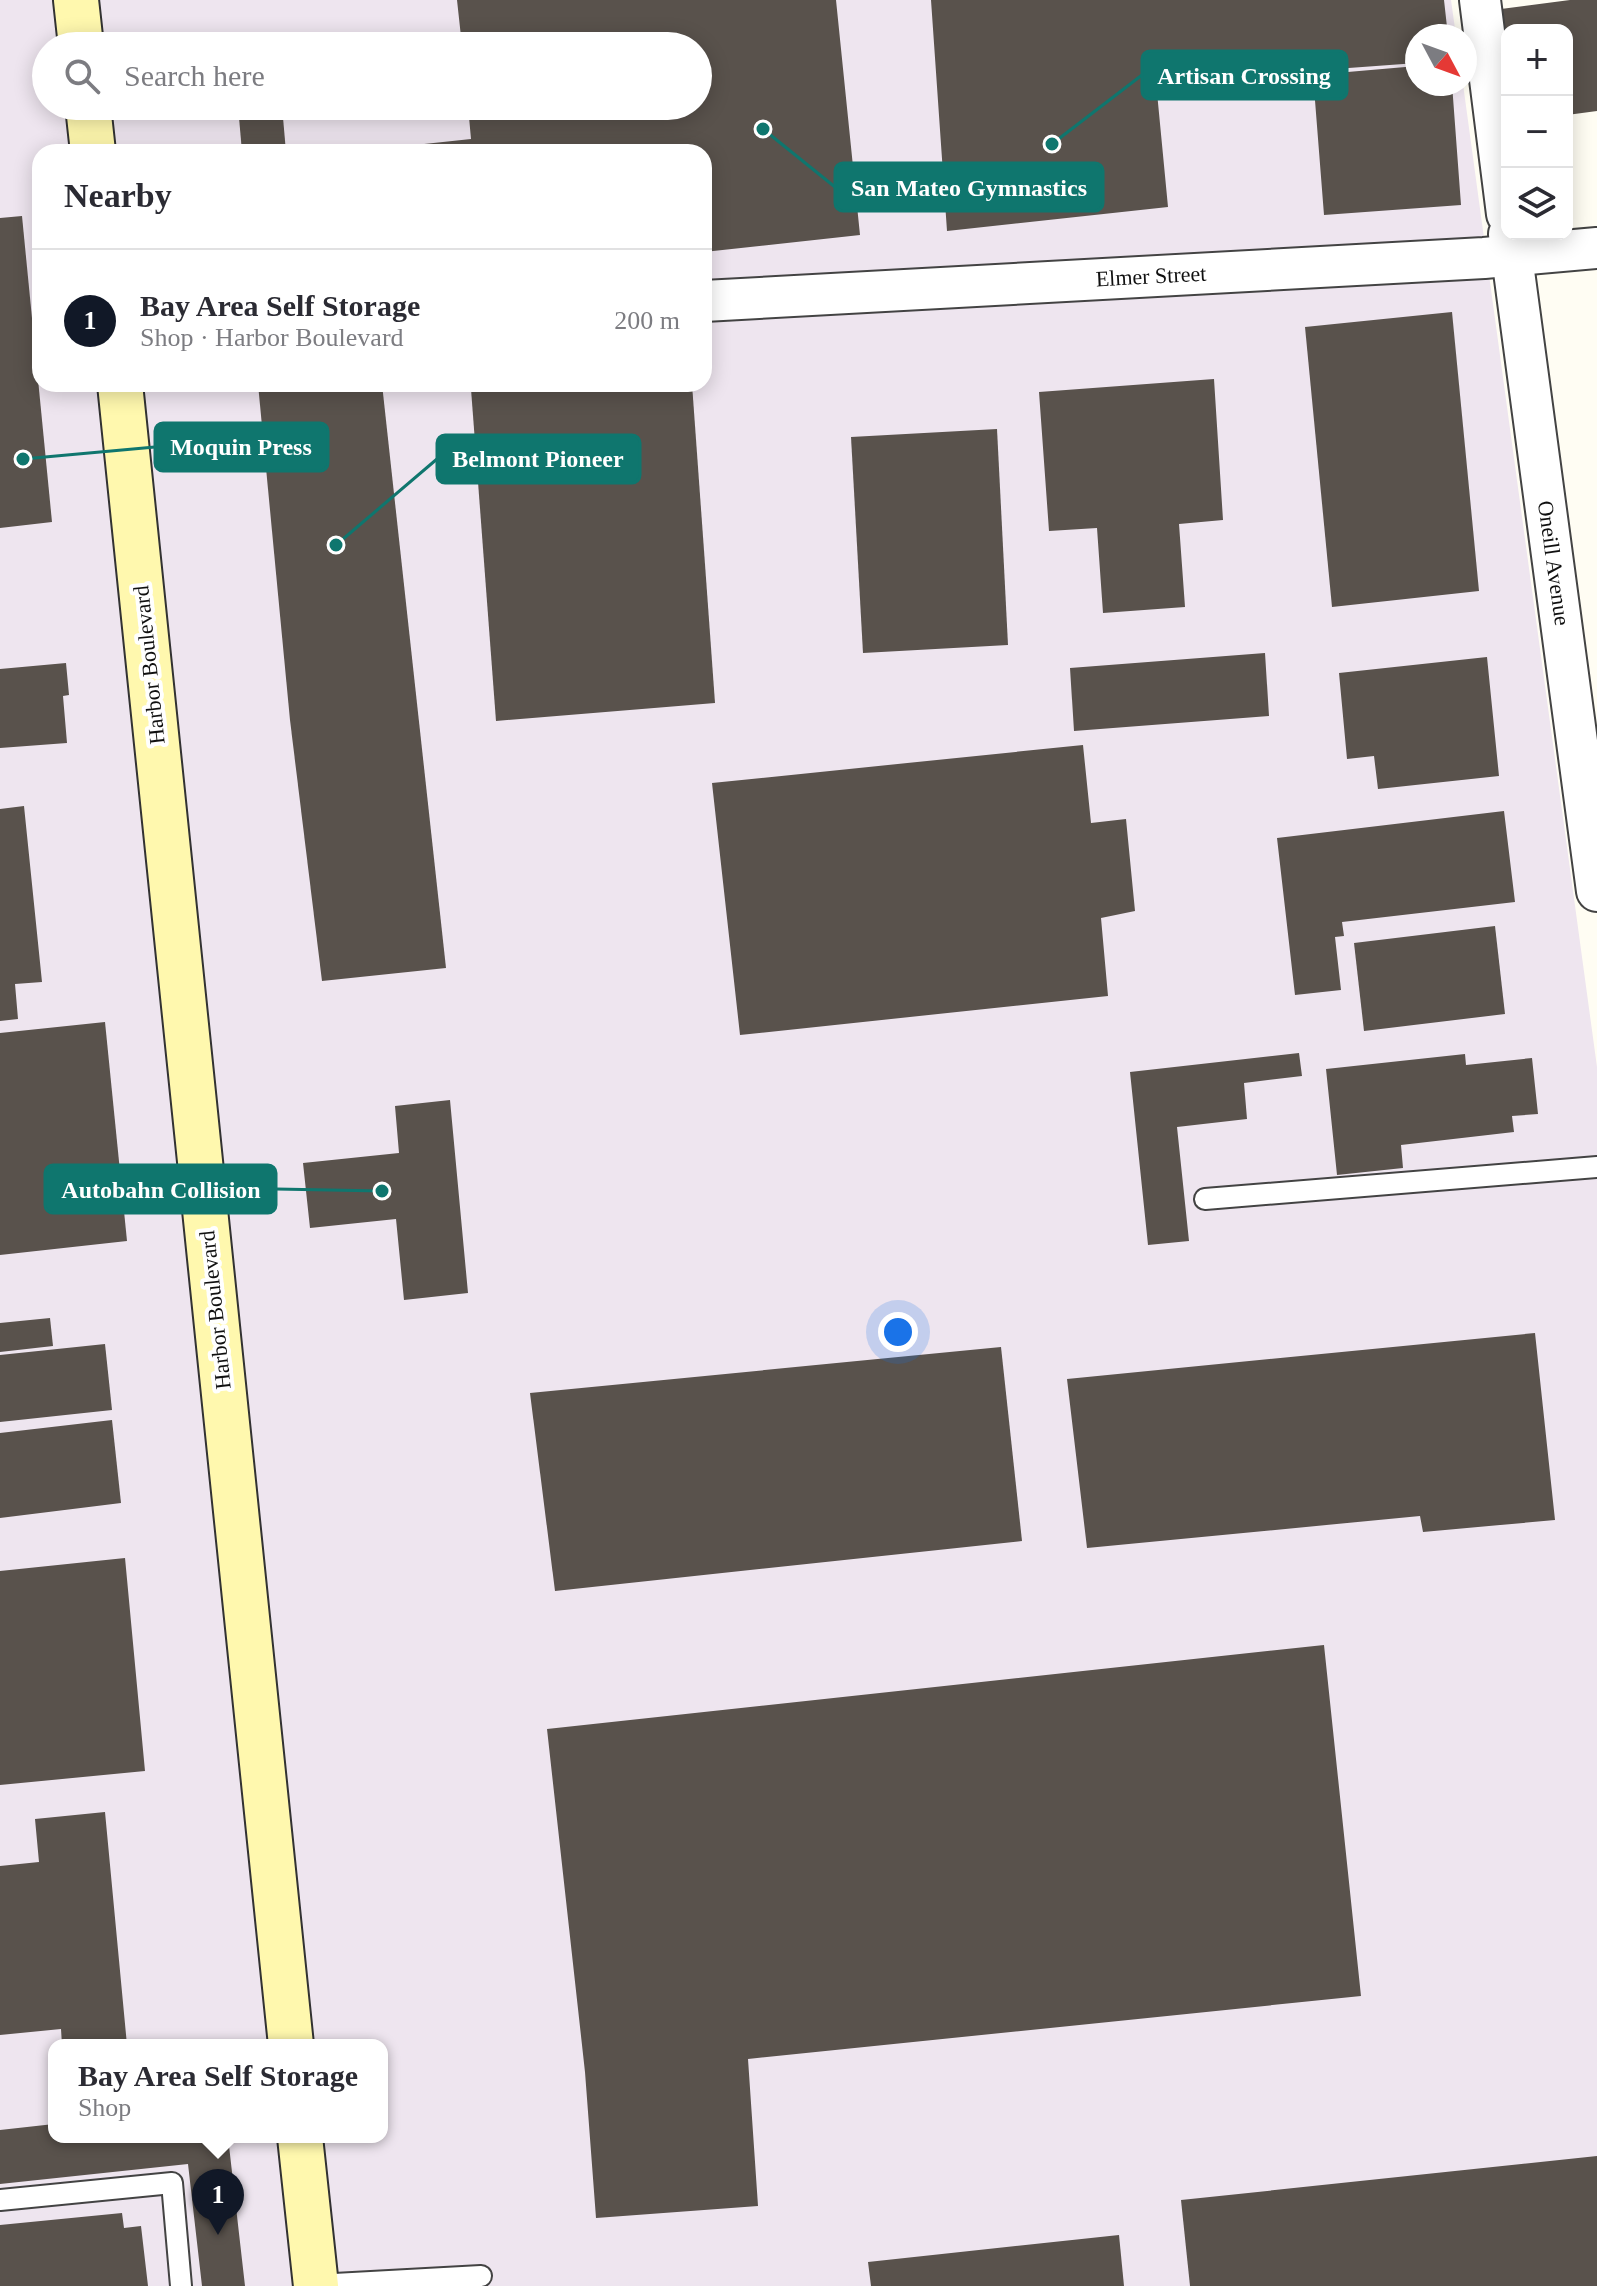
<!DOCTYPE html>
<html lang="en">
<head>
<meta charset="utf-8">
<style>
  :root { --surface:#fff; --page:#f7f7f7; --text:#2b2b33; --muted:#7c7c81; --line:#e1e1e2; --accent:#111827 }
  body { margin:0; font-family:"Times New Roman",serif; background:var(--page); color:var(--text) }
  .controls { position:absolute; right:24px; top:24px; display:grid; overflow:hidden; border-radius:16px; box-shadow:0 4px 20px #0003 }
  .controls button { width:72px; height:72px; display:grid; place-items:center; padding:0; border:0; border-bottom:2px solid var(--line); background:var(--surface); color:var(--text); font:40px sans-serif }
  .compass { position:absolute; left:1405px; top:24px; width:72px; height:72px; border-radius:50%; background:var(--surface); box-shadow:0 4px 20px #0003; rotate:131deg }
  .you { position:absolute; left:898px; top:1332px; width:28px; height:28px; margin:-20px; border:6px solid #fff; border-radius:50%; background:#1a73e8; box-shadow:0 0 0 12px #1a73e833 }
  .badge { display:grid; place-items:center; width:52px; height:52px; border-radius:50%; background:var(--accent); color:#fff; font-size:26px; font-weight:700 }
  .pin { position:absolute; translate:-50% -66px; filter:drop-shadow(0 2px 4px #0008) }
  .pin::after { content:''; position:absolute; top:42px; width:28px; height:24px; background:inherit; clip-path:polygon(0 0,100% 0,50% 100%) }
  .popup { position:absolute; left:48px; top:2039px; width:340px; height:104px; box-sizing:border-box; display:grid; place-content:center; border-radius:16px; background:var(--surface); filter:drop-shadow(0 2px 6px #0005); font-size:26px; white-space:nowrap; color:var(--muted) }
  .popup b { font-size:30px; color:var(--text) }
  .popup::after { content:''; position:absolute; left:50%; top:100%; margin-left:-16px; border:16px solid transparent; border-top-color:var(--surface) }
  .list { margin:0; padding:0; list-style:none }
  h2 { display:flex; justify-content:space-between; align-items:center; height:104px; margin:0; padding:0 32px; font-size:34px }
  h2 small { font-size:26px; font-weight:400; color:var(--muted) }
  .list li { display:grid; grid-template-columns:52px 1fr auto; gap:24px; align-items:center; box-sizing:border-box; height:144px; padding:0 32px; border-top:2px solid var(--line) }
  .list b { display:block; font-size:30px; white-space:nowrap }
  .list p { margin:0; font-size:26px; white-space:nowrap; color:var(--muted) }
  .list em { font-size:26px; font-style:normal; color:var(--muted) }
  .icon { flex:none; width:44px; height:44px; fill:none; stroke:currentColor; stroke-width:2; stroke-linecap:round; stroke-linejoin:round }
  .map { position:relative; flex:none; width:1597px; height:2286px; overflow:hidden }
  .search { position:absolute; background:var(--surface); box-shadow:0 4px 20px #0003; left:32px; top:32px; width:680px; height:88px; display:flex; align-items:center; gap:20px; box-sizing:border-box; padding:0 28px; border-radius:44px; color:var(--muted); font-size:30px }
  .panel { position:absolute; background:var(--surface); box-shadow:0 4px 20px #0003; left:32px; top:144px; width:680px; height:248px; border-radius:24px }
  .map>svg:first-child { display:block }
  .industrial { fill:#eee5ef; fill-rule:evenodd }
  .building { fill:#59524c }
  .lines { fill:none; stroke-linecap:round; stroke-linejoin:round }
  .lane-casing { stroke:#434343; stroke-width:24 }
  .street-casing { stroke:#434343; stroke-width:44 }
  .secondary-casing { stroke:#323232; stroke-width:48 }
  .lane { stroke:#fff; stroke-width:20 }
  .street { stroke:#fff; stroke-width:40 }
  .secondary { stroke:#fff8ae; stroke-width:44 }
  .labels { text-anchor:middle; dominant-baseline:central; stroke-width:8; stroke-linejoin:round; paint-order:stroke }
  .street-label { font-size:22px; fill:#101010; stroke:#fff }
  .leader { fill:none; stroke:#0f766e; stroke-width:3 }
  .callout-dot { fill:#0f766e; stroke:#fff; stroke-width:3 }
  .callout { fill:#0f766e; stroke:#0f766e; stroke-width:3 }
  .callout-label { font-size:24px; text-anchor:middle; font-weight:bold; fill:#fff }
</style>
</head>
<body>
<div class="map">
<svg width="1597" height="2286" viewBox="0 0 1597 2286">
  <rect width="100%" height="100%" fill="#fffdf3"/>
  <path class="industrial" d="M0 0H1451L1456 36H1417V84H1463L1597 1067V2286H0ZM46 46H698V106H46ZM40 152H704V384H40ZM54 2045H382V2137H54Z"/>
  <g class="building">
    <polygon points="457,0 836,0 860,235 704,252 704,152 368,152 368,150 471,139 468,106 698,106 698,46 462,46"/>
    <polygon points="931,0 1444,0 1448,36 1417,36 1417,63 1156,82 1168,207 947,231"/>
    <polygon points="1570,0 1597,0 1597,111 1567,115 1567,30 1507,30 1505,43 1501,9"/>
    <polygon points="1417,66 1417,84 1452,84 1461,205 1324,215 1313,75"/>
    <polygon points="238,106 282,106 286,152 242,152"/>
    <polygon points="22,216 52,522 0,528 0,218"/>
    <polygon points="1452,312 1479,591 1332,607 1305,327"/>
    <polygon points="1214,379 1223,520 1179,524 1185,607 1103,613 1097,528 1049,531 1039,392"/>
    <polygon points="258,384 382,384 446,968 322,981 290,720"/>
    <polygon points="538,384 692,384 715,703 496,721 471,389"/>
    <polygon points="997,429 1008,645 863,653 851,437"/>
    <polygon points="1265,653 1269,716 1074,731 1070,668"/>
    <polygon points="1487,657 1499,776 1378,789 1374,756 1347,759 1339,673"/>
    <polygon points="66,663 69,695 63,696 67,743 0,748 0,669"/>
    <polygon points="1083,745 1091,823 1126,819 1135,911 1101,918 1108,996 740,1035 712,783"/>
    <polygon points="24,806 42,982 15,984 18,1019 0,1021 0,809"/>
    <polygon points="1504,811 1515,902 1342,922 1344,936 1335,937 1341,990 1295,995 1277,838"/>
    <polygon points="1495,926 1505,1014 1364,1031 1354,943"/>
    <polygon points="105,1022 127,1241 0,1255 0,1033"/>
    <polygon points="1299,1053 1302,1076 1244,1083 1247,1119 1177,1127 1189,1241 1148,1245 1130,1072"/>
    <polygon points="1465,1054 1466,1065 1532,1058 1538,1114 1512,1116 1514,1132 1401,1145 1403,1168 1337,1175 1326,1069"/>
    <polygon points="450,1100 468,1293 404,1300 396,1219 310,1228 303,1163 399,1153 395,1106"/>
    <polygon points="50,1318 53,1346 0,1352 0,1323"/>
    <polygon points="1535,1333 1555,1520 1423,1532 1420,1516 1087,1548 1067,1379"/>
    <polygon points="105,1344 112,1410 0,1422 0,1355"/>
    <polygon points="1001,1347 1022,1541 555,1591 530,1393"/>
    <polygon points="112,1420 121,1503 0,1518 0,1433"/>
    <polygon points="125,1558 145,1771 0,1785 0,1571"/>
    <polygon points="1324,1645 1361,1996 748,2059 758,2206 596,2218 585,2072 547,1729"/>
    <polygon points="105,1812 127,2045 62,2045 61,2029 0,2035 0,1866 39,1862 35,1819"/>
    <polygon points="54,2124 54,2137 228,2137 245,2286 202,2286 188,2164 0,2184 0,2130"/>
    <polygon points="1597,2156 1597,2286 1190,2286 1181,2200"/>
    <polygon points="122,2213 124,2228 141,2226 148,2286 0,2286 0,2225"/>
    <polygon points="1119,2235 1124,2286 871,2286 868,2262"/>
  </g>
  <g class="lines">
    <defs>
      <g id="lane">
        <polyline points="1205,1199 1597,1167"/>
        <polyline points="0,2200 172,2183 181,2286"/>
        <polyline points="316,2285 481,2276"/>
      </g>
      <g id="street">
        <polyline points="1480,0 1507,214"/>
        <polyline points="1509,234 1597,891"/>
        <polyline points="704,301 1484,258 1597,248"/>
      </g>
      <g id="secondary">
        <polyline points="76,0 81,46"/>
        <polyline points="88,106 93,152"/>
        <polyline points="120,384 291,2045"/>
        <polyline points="300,2137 316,2286"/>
      </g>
    </defs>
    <use href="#lane" class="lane-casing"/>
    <use href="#street" class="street-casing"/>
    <use href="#secondary" class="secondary-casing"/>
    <use href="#lane" class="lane"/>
    <use href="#street" class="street"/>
    <use href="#secondary" class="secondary"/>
  </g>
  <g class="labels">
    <g class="street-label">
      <text transform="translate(1151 276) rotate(-3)">Elmer Street</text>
      <text transform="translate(1554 563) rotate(82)">Oneill Avenue</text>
      <text transform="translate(149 665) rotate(-96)">Harbor Boulevard</text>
      <text transform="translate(215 1310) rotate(-96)">Harbor Boulevard</text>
    </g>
  </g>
  <path class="leader" d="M1052 144L1142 75M763 129L835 187M23 459L155 447M336 545L437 459M382 1191L276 1189"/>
  <g class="callout-dot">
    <circle cx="1052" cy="144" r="8"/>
    <circle cx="763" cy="129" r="8"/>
    <circle cx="23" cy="459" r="8"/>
    <circle cx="336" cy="545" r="8"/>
    <circle cx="382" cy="1191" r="8"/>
  </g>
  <g class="callout">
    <rect x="1142" y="51" width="205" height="48" rx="8"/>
    <rect x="835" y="163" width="268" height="48" rx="8"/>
    <rect x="155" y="423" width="173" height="48" rx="8"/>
    <rect x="437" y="435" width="203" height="48" rx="8"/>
    <rect x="45" y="1165" width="231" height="48" rx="8"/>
  </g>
  <g class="callout-label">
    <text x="1244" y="84">Artisan Crossing</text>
    <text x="969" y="196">San Mateo Gymnastics</text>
    <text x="241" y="455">Moquin Press</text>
    <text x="538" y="467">Belmont Pioneer</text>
    <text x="161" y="1198">Autobahn Collision</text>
  </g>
</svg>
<div class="controls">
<button>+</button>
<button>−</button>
<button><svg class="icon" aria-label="layers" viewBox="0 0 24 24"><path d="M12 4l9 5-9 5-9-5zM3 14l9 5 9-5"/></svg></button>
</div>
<svg class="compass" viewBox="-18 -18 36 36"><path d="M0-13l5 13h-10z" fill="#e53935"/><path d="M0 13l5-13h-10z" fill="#7c7c81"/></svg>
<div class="you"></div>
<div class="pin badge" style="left:218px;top:2235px">1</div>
<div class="popup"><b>Bay Area Self Storage</b>Shop</div>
<div class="search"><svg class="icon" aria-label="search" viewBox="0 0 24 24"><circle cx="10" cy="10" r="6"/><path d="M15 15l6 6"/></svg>Search here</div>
<section class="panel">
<h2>Nearby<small></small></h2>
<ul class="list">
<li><span class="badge">1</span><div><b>Bay Area Self Storage</b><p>Shop · Harbor Boulevard</p></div><em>200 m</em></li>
</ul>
</section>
</div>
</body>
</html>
